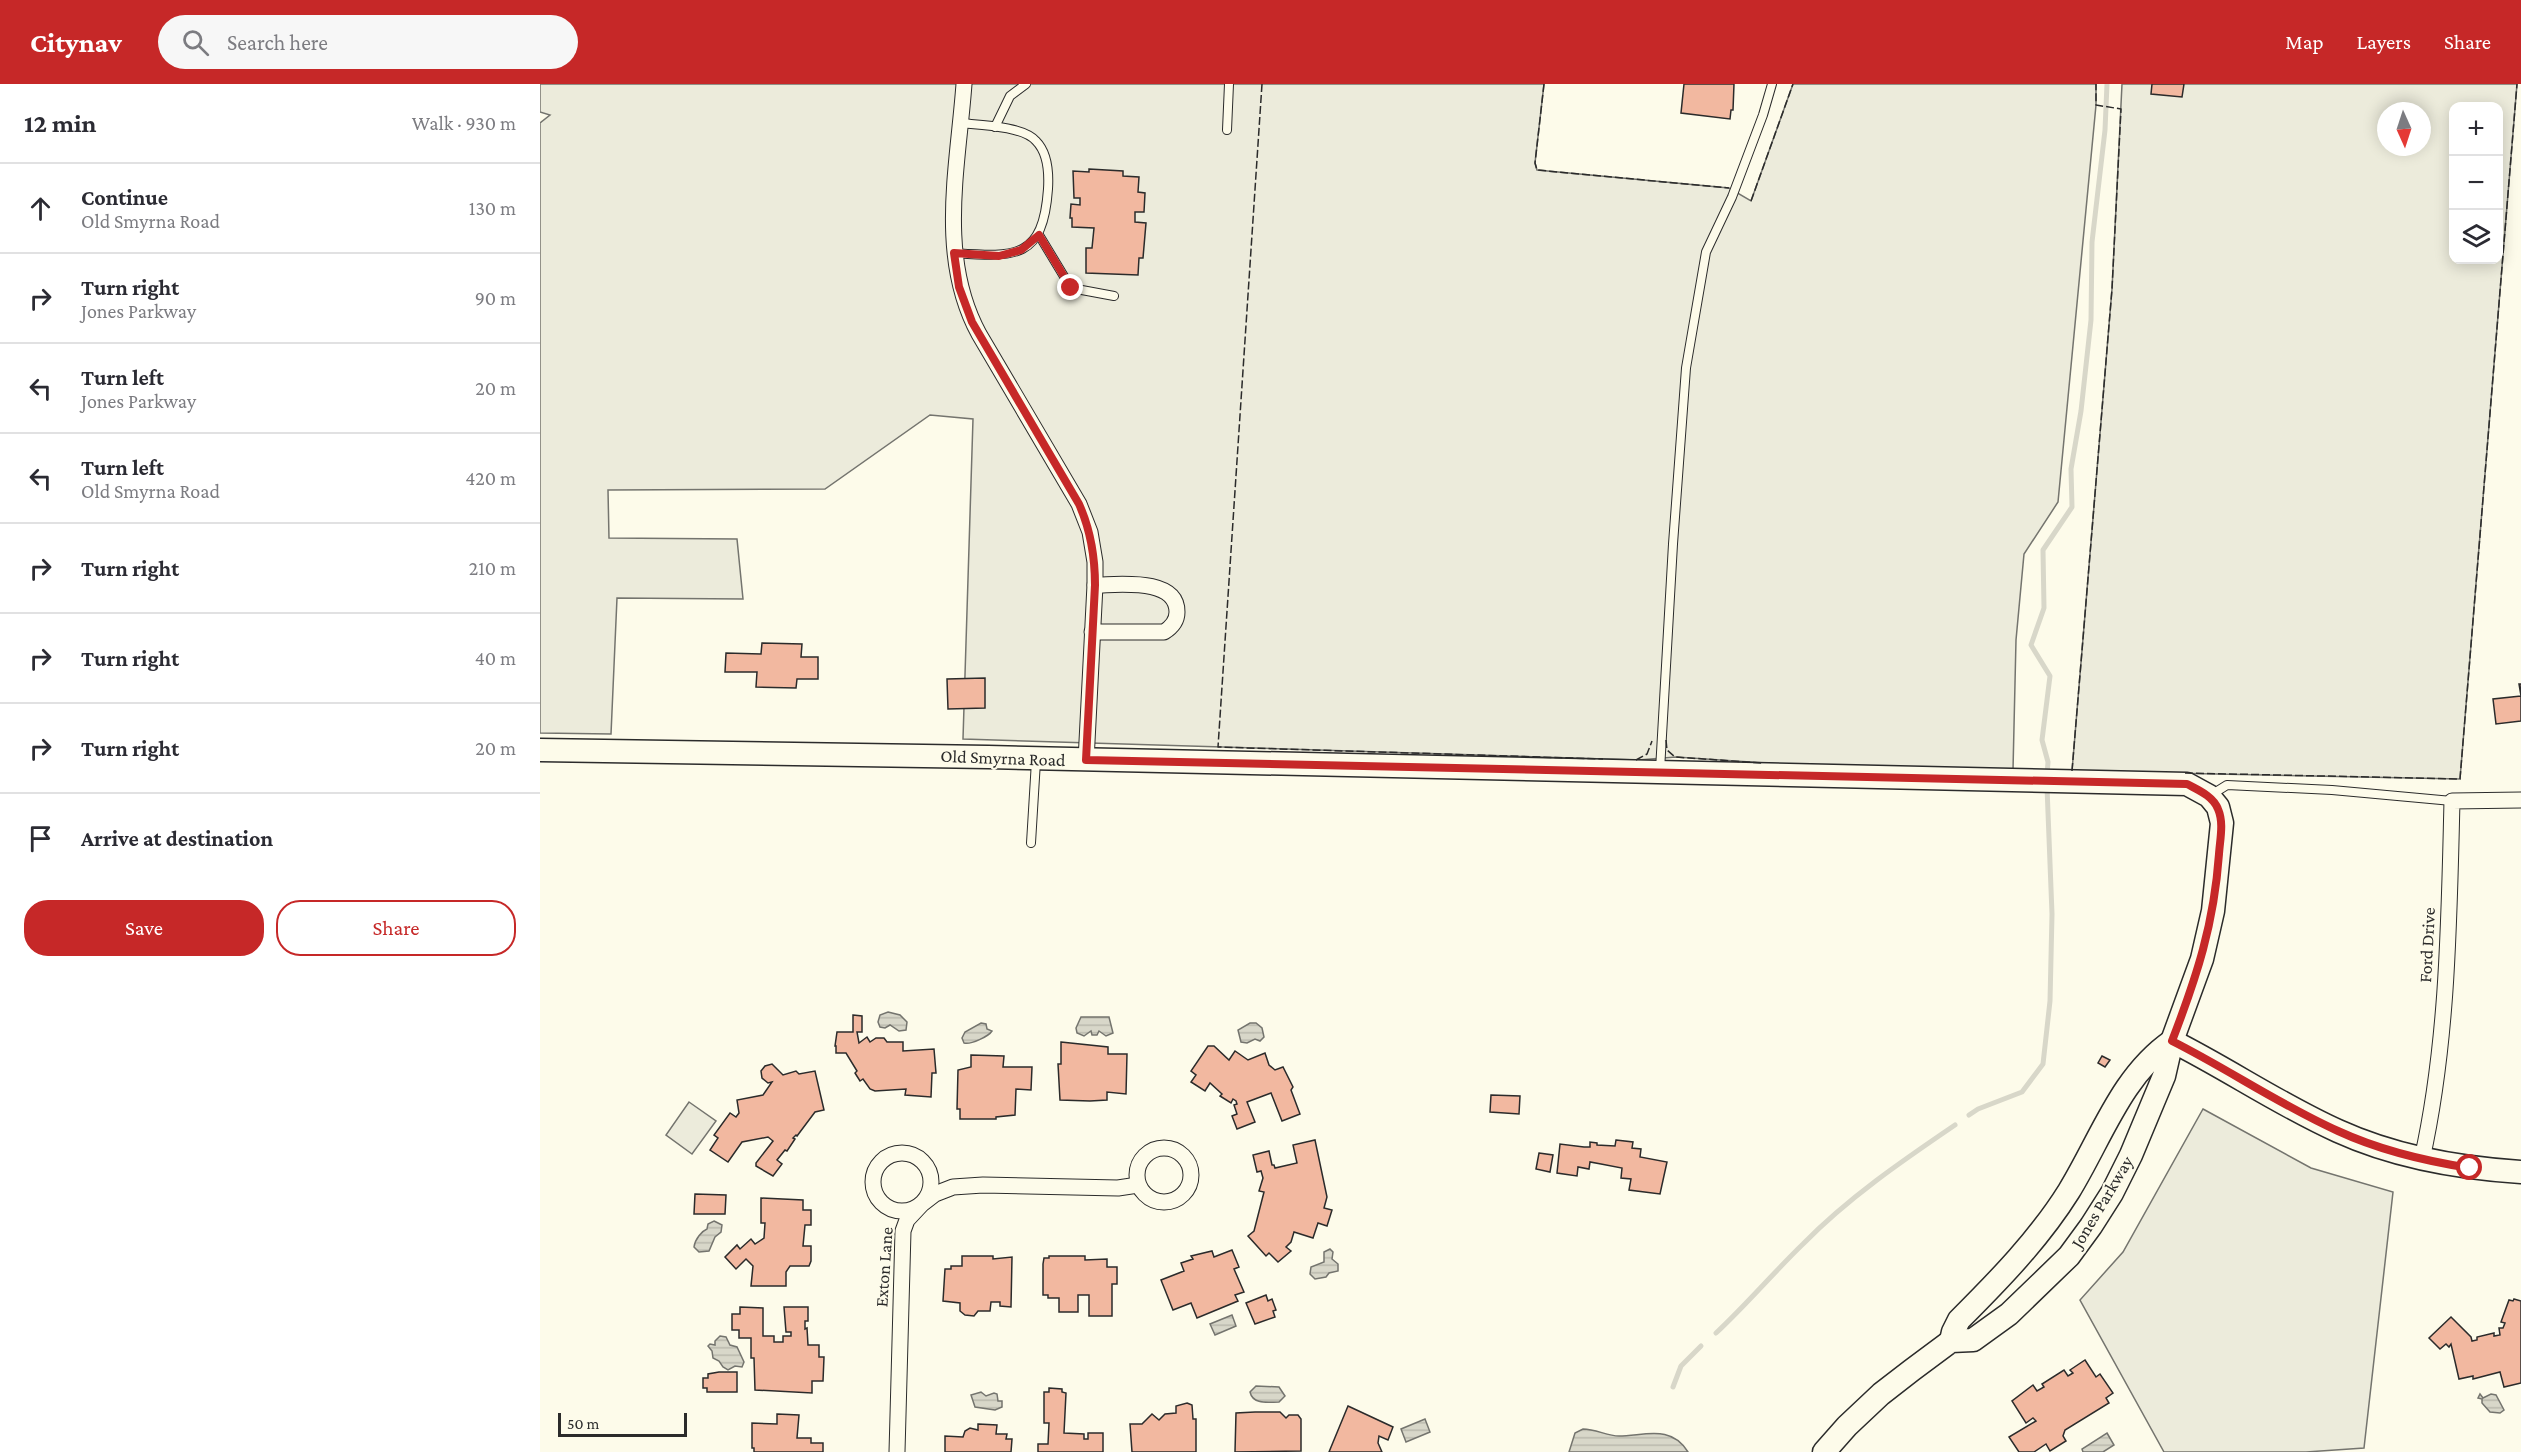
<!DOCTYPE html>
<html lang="en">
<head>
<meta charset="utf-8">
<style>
  :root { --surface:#fff; --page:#f7f7f7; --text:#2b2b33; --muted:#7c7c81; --line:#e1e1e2; --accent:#c62828 }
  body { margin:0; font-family:"Crimson Pro",serif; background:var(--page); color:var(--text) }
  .controls { position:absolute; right:18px; top:18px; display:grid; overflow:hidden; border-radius:12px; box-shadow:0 3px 15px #0003 }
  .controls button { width:54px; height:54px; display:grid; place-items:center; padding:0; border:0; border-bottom:2px solid var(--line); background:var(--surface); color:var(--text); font:30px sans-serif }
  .compass { position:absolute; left:1837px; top:18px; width:54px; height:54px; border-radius:50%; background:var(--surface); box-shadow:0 3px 15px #0003; rotate:177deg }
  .scale { position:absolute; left:18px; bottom:15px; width:129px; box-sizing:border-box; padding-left:6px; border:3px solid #2b2b2b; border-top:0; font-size:16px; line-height:21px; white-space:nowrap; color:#2b2b2b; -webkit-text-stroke:4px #fdfbea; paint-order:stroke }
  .stop { position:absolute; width:18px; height:18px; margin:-14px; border:4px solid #c62828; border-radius:50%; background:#fff }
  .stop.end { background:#c62828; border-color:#fff; box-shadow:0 2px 6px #0008 }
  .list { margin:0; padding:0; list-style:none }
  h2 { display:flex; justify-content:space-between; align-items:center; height:78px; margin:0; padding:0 24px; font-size:26px }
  h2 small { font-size:20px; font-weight:400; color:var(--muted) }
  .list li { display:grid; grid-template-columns:39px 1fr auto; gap:18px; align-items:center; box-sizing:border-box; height:90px; padding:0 24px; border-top:2px solid var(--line) }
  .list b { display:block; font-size:22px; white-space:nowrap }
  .list p { margin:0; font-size:20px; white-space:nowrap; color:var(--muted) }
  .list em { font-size:20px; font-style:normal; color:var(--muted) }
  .actions { display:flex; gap:12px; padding:18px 24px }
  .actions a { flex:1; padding:14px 0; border:2px solid var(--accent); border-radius:24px; text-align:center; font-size:21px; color:var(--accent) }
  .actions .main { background:var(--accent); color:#fff }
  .icon { flex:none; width:33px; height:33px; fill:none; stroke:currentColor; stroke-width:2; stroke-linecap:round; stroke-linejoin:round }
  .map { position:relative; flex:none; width:1981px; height:1368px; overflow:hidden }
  header { display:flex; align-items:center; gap:36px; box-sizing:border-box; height:84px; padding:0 30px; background:var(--accent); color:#fff }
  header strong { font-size:28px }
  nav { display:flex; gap:33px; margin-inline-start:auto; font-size:21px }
  .search { width:420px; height:54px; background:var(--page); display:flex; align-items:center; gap:15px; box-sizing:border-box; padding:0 21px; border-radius:33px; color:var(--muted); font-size:22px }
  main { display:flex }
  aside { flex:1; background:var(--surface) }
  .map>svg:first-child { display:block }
  .green { fill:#ecebdb; stroke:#74746e; stroke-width:1.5; fill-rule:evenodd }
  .water { fill:url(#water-rules); stroke:#74746e; stroke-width:1.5 }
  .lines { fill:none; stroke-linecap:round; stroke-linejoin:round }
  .stream { stroke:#d8d7c9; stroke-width:5 }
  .building { fill:#f2b8a0; stroke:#2b2b2b; stroke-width:1.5 }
  .lane-casing { stroke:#2b2b2b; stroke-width:10 }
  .street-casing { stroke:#2b2b2b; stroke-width:17 }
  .secondary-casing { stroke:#2b2b2b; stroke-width:25 }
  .lane { stroke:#fdfbea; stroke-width:8 }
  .street { stroke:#fdfbea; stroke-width:15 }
  .secondary { stroke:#fdfbea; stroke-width:22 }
  .fence { stroke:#2b2b2b; stroke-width:1.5; stroke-dasharray:8 3; stroke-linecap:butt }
  .route { stroke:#c62828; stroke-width:8 }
  .labels { text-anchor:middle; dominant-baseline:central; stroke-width:4.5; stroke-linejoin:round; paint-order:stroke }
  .street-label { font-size:18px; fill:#2b2b2b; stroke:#fdfbea }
</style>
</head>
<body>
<header>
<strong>Citynav</strong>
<div class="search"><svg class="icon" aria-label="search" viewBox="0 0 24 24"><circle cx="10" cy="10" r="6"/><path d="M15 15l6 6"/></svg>Search here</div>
<nav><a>Map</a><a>Layers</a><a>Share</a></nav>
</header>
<main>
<aside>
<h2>12 min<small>Walk · 930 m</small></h2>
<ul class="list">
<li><svg class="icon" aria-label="ahead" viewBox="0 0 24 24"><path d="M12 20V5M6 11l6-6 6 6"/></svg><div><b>Continue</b><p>Old Smyrna Road</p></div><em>130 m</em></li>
<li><svg class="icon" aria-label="right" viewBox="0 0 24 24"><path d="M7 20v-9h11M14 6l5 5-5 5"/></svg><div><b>Turn right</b><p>Jones Parkway</p></div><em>90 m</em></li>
<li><svg class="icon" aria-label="left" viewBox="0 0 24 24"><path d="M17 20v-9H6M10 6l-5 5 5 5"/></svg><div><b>Turn left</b><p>Jones Parkway</p></div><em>20 m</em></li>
<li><svg class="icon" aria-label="left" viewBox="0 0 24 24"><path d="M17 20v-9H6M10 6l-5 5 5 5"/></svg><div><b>Turn left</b><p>Old Smyrna Road</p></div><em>420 m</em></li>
<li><svg class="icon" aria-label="right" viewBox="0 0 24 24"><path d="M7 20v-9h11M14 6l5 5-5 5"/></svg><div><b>Turn right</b></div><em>210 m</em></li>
<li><svg class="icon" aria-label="right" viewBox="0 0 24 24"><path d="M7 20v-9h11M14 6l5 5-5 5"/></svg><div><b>Turn right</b></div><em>40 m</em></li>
<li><svg class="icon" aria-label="right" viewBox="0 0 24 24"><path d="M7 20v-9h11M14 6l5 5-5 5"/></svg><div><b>Turn right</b></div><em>20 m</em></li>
<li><svg class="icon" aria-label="arrive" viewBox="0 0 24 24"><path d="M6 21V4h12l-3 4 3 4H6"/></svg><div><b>Arrive at destination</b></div></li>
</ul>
<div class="actions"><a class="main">Save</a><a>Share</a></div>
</aside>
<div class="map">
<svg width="1981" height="1368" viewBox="0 0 1981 1368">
  <defs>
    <pattern id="water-rules" width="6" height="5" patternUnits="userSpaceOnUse" patternTransform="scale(1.5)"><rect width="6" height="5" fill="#d8d7c9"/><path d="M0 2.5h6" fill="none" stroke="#bab9ad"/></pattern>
  </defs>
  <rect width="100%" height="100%" fill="#fdfbea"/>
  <g class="green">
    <polygon points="0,0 1004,0 995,79 997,86 1189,104 1211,117 1253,0 1556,0 1556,21 1518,418 1484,470 1476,556 1473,686 1255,681 1136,673 1098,676 423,655 433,335 390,331 285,405 68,406 69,454 197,455 203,515 77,514 71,650 0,649 0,39 10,31 0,28"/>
    <path d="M1582 0H1977L1920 695 1532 687 1572 205ZM1914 22H1958V176H1914ZM1846 27H1882V63H1846Z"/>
    <polygon points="149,1018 176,1037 152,1070 126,1051"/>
    <polygon points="1663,1025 1771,1084 1853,1108 1824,1364 1766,1368 1624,1368 1540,1216 1583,1168"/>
  </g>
  <g class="water">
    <polygon points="348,928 360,931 367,938 366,946 359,947 350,941 345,944 340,943 338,938 340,931"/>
    <polygon points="541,933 569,933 573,949 566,952 559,947 557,951 552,951 551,947 544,952 537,949 536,944"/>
    <path d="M441 939 446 940 447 945 452 947C449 952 431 961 424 959L422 954 425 948Z"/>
    <polygon points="710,939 716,939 722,944 724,953 720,957 715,955 707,959 701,958 698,946"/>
    <path d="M174 1137 182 1141 181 1148 175 1153 169 1167 159 1168 154 1163C155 1155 162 1147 167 1145L168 1140Z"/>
    <polygon points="790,1165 793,1168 792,1175 798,1180 798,1187 789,1189 786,1193 775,1195 770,1190 771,1183 784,1178 784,1168"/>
    <polygon points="692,1231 696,1242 675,1251 670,1240"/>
    <polygon points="180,1252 186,1253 190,1261 197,1263 204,1278 202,1283 195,1282 188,1286 183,1283 179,1277 173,1274 172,1267 168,1262 170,1260 175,1261 175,1257"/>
    <path d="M716 1302 739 1303 745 1312 739 1318C728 1318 713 1321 710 1308Z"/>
    <polygon points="441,1308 446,1312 454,1309 457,1310 458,1317 462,1317 462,1323 455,1326 435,1323 431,1311"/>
    <polygon points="1940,1310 1943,1314 1951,1310 1956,1311 1964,1326 1960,1329 1950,1328 1942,1319 1942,1315 1938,1314"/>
    <polygon points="885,1335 890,1348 866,1358 861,1345"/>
    <path d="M1043 1345C1056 1345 1067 1352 1079 1352 1104 1352 1131 1340 1148 1368H1029L1035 1349Z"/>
    <polygon points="1567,1349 1574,1361 1563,1368 1543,1368 1542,1365"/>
  </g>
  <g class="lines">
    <g class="stream">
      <polyline points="1507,691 1508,678 1502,656 1510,592 1491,561 1504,524 1503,466 1532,423 1531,385 1541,327 1551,236 1552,158 1565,46 1567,0"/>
      <polyline points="1429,1031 1438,1025 1482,1008 1503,980 1510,917 1512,830 1507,703"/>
      <path d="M1176 1249C1207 1220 1233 1189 1263 1160 1308 1114 1362 1077 1415 1041"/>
      <polyline points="1133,1303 1141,1282 1161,1262"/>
    </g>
  </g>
  <g class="building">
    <polygon points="1144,0 1194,0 1193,26 1191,26 1190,35 1141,29"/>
    <polygon points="1612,0 1644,0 1642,13 1611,10"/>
    <polygon points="549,85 583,87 583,92 599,93 598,108 605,109 604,128 595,128 595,138 606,139 603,174 599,174 598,191 546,189 546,164 552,164 554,144 532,143 532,134 530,134 531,120 540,121 540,114 534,114 533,87 549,88"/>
    <polygon points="222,559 262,560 261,573 278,573 278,595 257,595 256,604 216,603 217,588 185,588 186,569 221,570"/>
    <polygon points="445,594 445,624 408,625 407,595"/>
    <polygon points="1979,600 1981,600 1981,637 1956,640 1953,615 1981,612"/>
    <polygon points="313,931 322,932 322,948 317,948 319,959 327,953 330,958 336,954 344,954 347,958 363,958 363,967 394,965 396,989 392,989 391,1013 365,1011 366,1005 335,1007 330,1005 323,995 320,997 315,989 317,987 306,969 296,969 296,962 295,962 297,948 313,948"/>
    <polygon points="521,958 568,963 568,970 587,970 586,1010 567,1008 567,1016 550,1017 520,1016 518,980 521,980"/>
    <polygon points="668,962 674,962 689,976 695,967 708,976 725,969 729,981 735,986 743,983 753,1003 751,1006 760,1030 742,1037 731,1009 707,1018 715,1038 697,1045 692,1032 697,1030 694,1021 697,1020 696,1017 693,1015 691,1019 680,1012 682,1010 670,999 665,1007 651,998 656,991 651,987"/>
    <polygon points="431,971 464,972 463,983 492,983 491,1006 476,1005 475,1031 456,1033 456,1035 420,1035 420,1025 417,1025 418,986 431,983"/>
    <polygon points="1562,972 1570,976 1565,983 1558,979"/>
    <polygon points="232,980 243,991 256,987 259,990 275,987 284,1026 275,1028 257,1052 256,1051 253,1054 255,1055 247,1067 245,1066 237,1076 242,1080 233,1092 216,1082 216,1079 233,1057 228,1053 202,1058 188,1078 170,1066 178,1054 174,1051 190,1029 196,1033 199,1029 197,1016 223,1011 232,998 228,999 222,994 221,987 225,982"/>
    <polygon points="951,1011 980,1012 979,1030 950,1028"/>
    <polygon points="775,1056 787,1113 784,1124 792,1126 787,1142 778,1139 773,1154 754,1148 751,1158 746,1163 751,1167 738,1178 729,1169 726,1172 708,1152 714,1147 724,1108 719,1107 723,1094 721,1087 717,1088 713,1071 729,1067 732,1081 734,1081 735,1084 757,1079 753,1061"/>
    <polygon points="1076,1056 1093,1058 1092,1064 1101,1065 1100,1073 1127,1078 1120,1110 1089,1106 1091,1095 1081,1094 1082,1084 1061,1080 1050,1078 1049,1085 1038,1083 1037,1092 1017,1089 1020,1060 1044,1063 1050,1063 1050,1058 1057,1059 1057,1061 1075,1062"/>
    <polygon points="999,1069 1013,1071 1010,1088 996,1085"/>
    <polygon points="155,1110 186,1111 185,1130 154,1130"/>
    <polygon points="221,1114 263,1116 263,1126 271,1126 271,1141 265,1141 263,1162 271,1162 271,1177 269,1182 250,1182 246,1188 246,1202 211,1202 213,1182 206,1175 196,1185 185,1173 197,1161 200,1165 211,1155 215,1160 224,1154 225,1139 221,1139"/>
    <polygon points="692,1166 699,1183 694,1185 704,1208 695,1211 698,1217 657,1234 651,1219 633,1226 621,1196 644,1187 641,1179 653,1175 651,1172 672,1167 674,1173"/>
    <polygon points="422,1172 453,1172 453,1175 472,1173 471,1223 460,1222 460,1218 451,1218 450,1227 438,1227 434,1232 425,1231 420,1227 420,1219 403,1217 405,1185 411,1185 411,1182 422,1182"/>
    <polygon points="509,1172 545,1172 545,1176 567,1175 567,1183 577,1183 577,1200 572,1200 572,1232 549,1232 549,1211 538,1211 538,1228 519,1228 519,1214 508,1214 508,1211 503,1211 503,1180 504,1174 509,1174"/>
    <polygon points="726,1211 728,1217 732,1215 736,1226 733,1227 735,1233 715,1240 706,1219"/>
    <polygon points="1974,1215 1981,1217 1981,1299 1964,1303 1960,1288 1933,1295 1933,1292 1919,1295 1911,1260 1909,1263 1906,1260 1900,1265 1889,1254 1911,1233 1931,1253 1932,1257 1937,1256 1937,1253 1954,1249 1954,1252 1960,1251 1959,1244 1963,1244 1965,1239 1961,1238 1969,1216 1973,1217"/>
    <polygon points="200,1223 223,1224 223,1252 234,1252 234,1258 243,1258 243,1252 251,1252 251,1248 246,1248 244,1223 268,1223 268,1237 265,1237 265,1245 267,1244 268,1261 279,1261 279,1273 284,1273 283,1297 272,1297 272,1309 215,1306 214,1274 211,1274 211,1254 199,1254 199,1246 192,1246 192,1230 200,1230"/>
    <polygon points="1545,1276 1556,1293 1560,1290 1573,1309 1566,1314 1569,1319 1525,1346 1523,1352 1526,1357 1510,1367 1506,1360 1494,1368 1479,1368 1469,1353 1496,1337 1493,1334 1486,1339 1472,1317 1493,1301 1497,1307 1504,1303 1502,1300 1524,1286 1528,1292 1533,1289 1530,1286"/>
    <polygon points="179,1288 197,1288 197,1308 167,1308 167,1304 163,1304 163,1294 168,1294 168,1290"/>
    <polygon points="509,1304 522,1305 522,1308 526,1309 524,1349 544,1350 544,1355 548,1355 548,1349 563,1349 563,1368 498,1368 498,1360 508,1360 509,1339 504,1339 504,1308 509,1308"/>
    <polygon points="647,1319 652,1321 653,1335 656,1335 656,1368 592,1368 590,1340 602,1340 612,1330 619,1336 625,1330 636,1329 636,1322"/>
    <polygon points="808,1322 853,1343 848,1356 839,1352 838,1359 842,1368 789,1368"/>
    <polygon points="715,1328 740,1328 746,1334 749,1331 758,1331 761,1335 761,1367 695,1368 696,1329"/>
    <polygon points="237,1330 259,1331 257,1354 271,1354 271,1359 283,1359 283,1368 214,1368 214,1364 212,1364 212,1339 237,1340"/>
    <polygon points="438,1340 457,1341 456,1350 467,1350 466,1355 472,1355 471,1368 405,1368 405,1352 423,1353 425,1347 430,1344 438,1346"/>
  </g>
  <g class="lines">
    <defs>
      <g id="lane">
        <polyline points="455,43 470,12 486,0"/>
        <polyline points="687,46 689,0"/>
        <polyline points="499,151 531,204 574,212"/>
        <path d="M414 169C475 173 503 176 508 105 509 89 508 69 496 57 483 42 440 41 421 39"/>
        <polyline points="1120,686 1133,460 1146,284 1166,168 1192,113 1223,31 1232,0"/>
        <polyline points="1671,711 1687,701 1792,706 1912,717"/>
        <polyline points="491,759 496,677"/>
      </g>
      <g id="street">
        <path d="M424 0C418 83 397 173 439 250L539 420 550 448 555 478V501L546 677"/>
        <path d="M552 548H624C632 543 637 537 637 528 637 493 578 501 555 501"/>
        <circle cx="624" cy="1091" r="27"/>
        <circle cx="362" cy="1098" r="29"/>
        <path d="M1882 1075C1908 958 1909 836 1912 717L1981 716"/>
        <polyline points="357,1368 363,1147 367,1136 382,1120 395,1110 413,1103 443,1101 578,1104 598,1101"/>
      </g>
      <g id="secondary">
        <polyline points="0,666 448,673 1647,700 1669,712 1678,723 1682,739 1673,827 1662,875 1632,957 1624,992 1591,1071 1572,1109 1551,1142 1529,1172 1469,1230 1433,1256 1411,1257 1372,1286 1341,1310 1307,1342 1284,1368"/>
        <path d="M1632 957C1688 985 1740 1021 1798 1047 1855 1073 1918 1084 1981 1088"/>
        <path d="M1411 1257 1413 1248 1419 1236C1459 1196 1499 1155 1529 1107 1561 1055 1581 992 1632 957"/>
      </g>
    </defs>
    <use href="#lane" class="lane-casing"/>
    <use href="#street" class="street-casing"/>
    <use href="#secondary" class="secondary-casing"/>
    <use href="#lane" class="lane"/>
    <use href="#street" class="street"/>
    <use href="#secondary" class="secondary"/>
    <g class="fence">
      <polyline points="722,0 678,663 1063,675"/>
      <polyline points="1004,0 995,79 997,86 1189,104"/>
      <polyline points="1211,117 1253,0"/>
      <polyline points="1126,656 1127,666 1135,673 1222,679"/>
      <polyline points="1096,676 1107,670 1112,657"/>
      <polyline points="1532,687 1572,205 1581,25 1556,21 1556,0"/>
      <polyline points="1645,689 1920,695 1977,0"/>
    </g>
  </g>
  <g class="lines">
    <path class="route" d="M531 204 499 151 481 166 459 172 414 169 419 203 432 238 539 420C551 447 555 472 555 501L546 676 1647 700C1658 706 1673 712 1678 725 1684 739 1680 755 1679 770 1674 840 1657 892 1632 957 1688 985 1740 1021 1798 1047 1839 1066 1885 1077 1930 1084"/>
  </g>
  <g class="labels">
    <g class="street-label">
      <text transform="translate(463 674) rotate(2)">Old Smyrna Road</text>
      <text transform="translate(1887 861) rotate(-87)">Ford Drive</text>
      <text transform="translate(1562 1118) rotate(-59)">Jones Parkway</text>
      <text transform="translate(344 1183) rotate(-86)">Exton Lane</text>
    </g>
  </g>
</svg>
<div class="controls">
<button>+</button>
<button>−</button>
<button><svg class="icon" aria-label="layers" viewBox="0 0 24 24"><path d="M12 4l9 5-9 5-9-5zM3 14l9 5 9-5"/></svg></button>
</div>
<svg class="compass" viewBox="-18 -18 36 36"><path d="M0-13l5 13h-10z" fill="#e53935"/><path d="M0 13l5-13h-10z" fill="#7c7c81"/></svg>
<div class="scale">50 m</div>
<div class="stop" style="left:1930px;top:1084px"></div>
<div class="stop end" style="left:531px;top:204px"></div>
</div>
</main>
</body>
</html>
